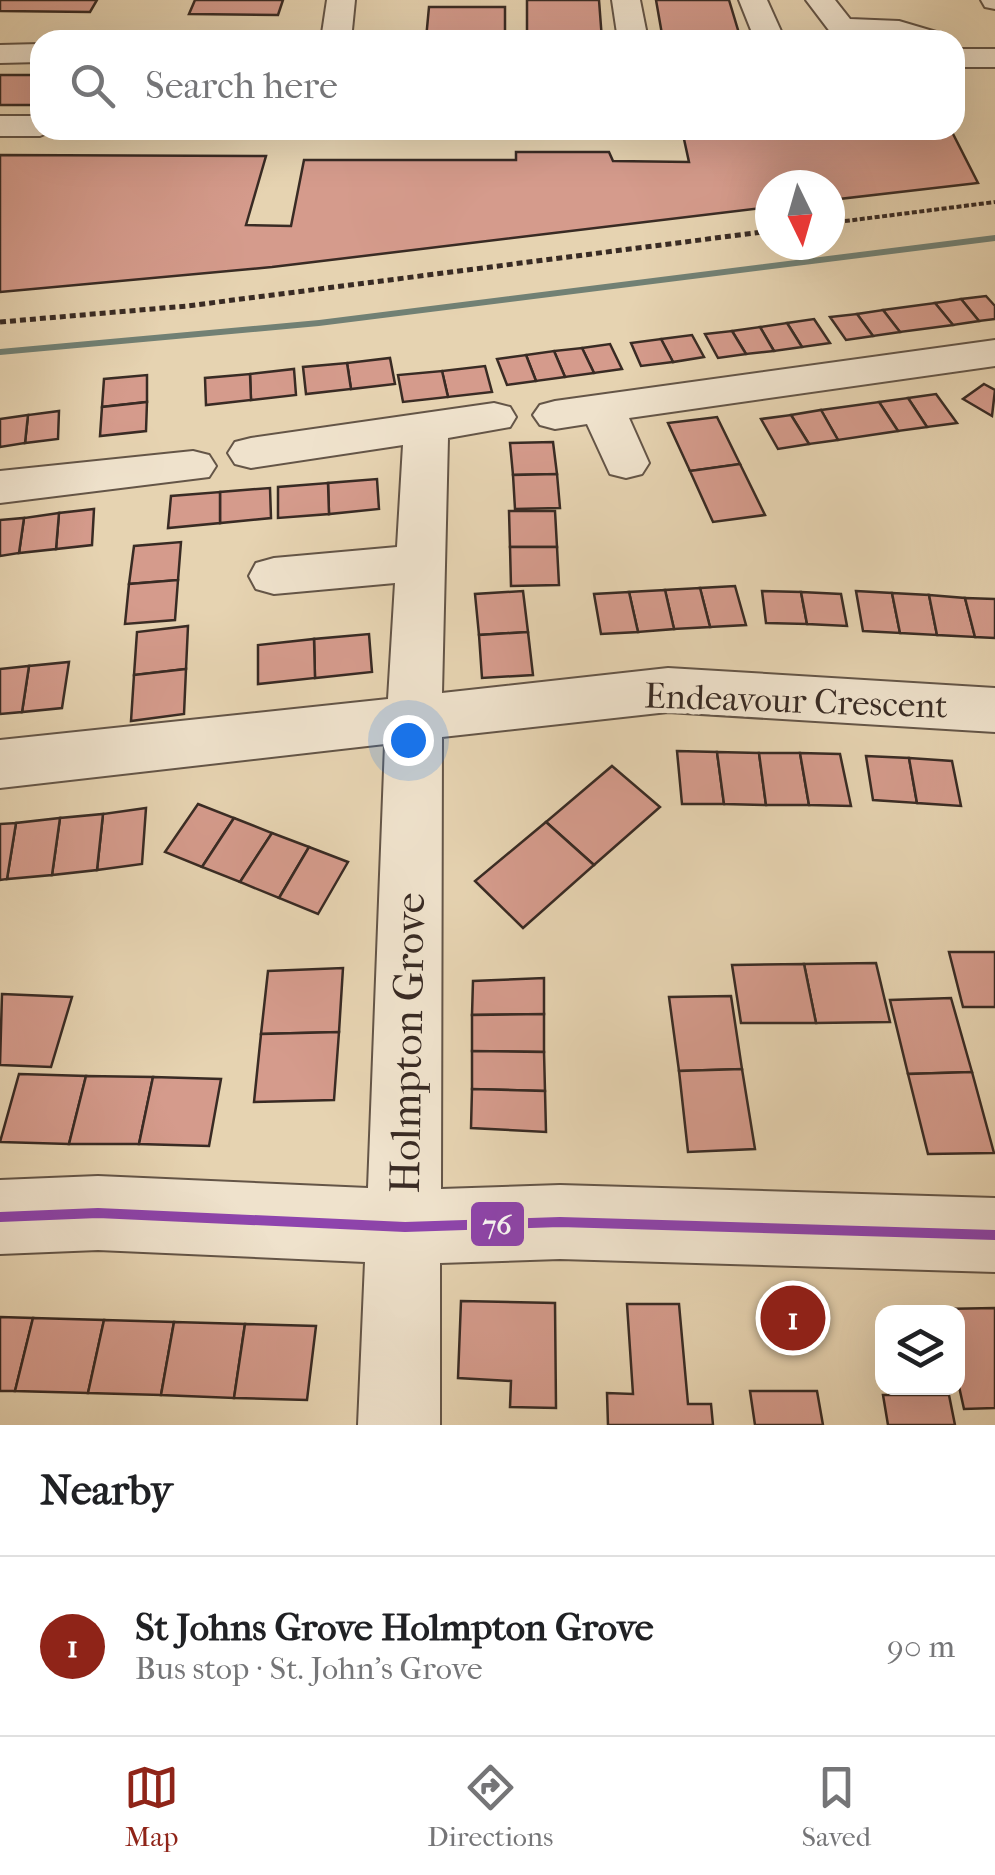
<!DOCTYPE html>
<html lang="en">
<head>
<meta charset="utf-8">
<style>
  :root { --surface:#fff; --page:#f6f6f6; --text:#202124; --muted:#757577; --line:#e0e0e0; --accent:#8f2418 }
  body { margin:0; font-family:"IM FELL French Canon",serif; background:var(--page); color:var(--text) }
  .controls { position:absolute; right:30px; bottom:30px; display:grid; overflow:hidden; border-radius:20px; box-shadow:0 10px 40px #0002 }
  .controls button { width:90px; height:90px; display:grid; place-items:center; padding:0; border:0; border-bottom:2px solid var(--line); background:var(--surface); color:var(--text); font:50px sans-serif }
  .compass { position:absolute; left:755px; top:170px; width:90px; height:90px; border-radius:50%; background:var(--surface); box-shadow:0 10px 40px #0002; rotate:175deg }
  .you { position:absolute; left:408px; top:740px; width:35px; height:35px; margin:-25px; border:8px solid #fff; border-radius:50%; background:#1a73e8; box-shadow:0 0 0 15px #1a73e833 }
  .badge { display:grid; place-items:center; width:65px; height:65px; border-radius:50%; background:var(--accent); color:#fff; font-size:32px; font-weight:700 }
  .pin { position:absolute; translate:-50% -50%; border:5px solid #fff; box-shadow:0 2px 10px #0006 }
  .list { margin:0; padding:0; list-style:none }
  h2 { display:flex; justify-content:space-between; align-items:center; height:130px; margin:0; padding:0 40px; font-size:42px }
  h2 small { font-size:32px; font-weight:400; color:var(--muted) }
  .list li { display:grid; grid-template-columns:65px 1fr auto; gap:30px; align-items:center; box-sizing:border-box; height:180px; padding:0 40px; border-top:2px solid var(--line) }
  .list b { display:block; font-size:38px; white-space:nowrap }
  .list p { margin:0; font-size:32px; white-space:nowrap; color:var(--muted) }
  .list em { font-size:32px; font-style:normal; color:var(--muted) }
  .icon { flex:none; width:55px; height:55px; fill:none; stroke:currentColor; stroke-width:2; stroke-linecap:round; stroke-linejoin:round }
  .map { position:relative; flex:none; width:995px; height:1425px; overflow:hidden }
  .search { position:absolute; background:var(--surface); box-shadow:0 10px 40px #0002; left:30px; right:30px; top:30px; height:110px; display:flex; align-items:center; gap:25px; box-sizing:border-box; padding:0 35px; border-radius:30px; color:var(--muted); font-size:38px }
  .sheet { height:310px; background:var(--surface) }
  nav { display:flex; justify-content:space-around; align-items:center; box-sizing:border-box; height:140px; border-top:2px solid var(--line); background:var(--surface); font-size:28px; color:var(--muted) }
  nav a { display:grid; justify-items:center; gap:5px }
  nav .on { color:var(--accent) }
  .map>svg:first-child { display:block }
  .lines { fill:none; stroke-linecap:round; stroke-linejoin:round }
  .stream { fill:#718074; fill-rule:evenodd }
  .building { fill:#d59b8c; stroke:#392b24; stroke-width:2.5 }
  .minor-casing { stroke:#645547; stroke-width:4 }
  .path-far1 { stroke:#392b24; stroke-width:4; stroke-dasharray:5 2.5; stroke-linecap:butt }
  .path { stroke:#392b24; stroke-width:5; stroke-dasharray:6 4; stroke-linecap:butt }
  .minor { fill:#efe2cc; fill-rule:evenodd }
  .bus-1-casing { stroke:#efe2cc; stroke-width:18 }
  .bus-1 { stroke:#8e44ad; stroke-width:10 }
  .labels { text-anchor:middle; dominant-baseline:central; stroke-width:10; stroke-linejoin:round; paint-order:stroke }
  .street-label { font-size:35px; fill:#392b24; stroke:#efe2cc }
  .near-street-label { font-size:42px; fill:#392b24; stroke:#efe2cc }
  .line-badge { stroke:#efe2cc; stroke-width:4 }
  .badge-label { font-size:28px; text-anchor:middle; font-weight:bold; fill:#fff }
</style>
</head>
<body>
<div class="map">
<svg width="995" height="1425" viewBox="0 0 995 1425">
  <rect width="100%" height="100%" fill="#e6d3b1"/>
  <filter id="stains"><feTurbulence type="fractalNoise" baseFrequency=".002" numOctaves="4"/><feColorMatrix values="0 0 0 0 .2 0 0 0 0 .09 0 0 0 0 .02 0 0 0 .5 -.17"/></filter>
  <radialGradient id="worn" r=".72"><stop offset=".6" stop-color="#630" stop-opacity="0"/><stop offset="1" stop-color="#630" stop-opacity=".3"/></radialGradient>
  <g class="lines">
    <polygon class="stream" points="995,235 995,241 319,326 0,355 0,349 319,320"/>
  </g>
  <g class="building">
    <polygon points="0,0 97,0 90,12 0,11"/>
    <polygon points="195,0 283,0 278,15 189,14"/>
    <polygon points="527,0 599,0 602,40 527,40"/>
    <polygon points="656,0 729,0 741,40 663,40"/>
    <polygon points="429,7 505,7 505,39 426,39"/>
    <rect x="0" y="75" width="40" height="30"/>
    <polygon points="682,130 951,130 978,183 830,200 830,185 770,185 770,207 272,267 0,292 0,155 266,156 246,225 291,226 304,160 516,160 516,152 609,152 613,161 689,162"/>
    <polygon points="986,296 995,306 995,319 979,321 961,299"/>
    <polygon points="961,299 979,321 953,325 935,303"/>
    <polygon points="935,303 953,325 900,332 883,310"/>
    <polygon points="883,310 900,332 873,336 857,314"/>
    <polygon points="857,314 873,336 846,340 830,317"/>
    <polygon points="814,319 830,343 802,347 787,323"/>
    <polygon points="787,323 802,347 774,351 760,327"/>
    <polygon points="760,327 774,351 746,354 732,331"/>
    <polygon points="732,331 746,354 718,358 705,334"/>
    <polygon points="692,335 704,357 673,362 661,339"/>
    <polygon points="661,339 673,362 641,366 631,343"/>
    <polygon points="610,344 622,369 594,373 582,348"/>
    <polygon points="582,348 594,373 565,377 554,351"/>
    <polygon points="554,351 565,377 536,381 526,355"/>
    <polygon points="526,355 536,381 507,385 497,359"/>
    <polygon points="390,358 395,384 351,389 347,363"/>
    <polygon points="347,363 351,389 306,394 303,367"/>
    <polygon points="485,366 492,392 448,397 442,371"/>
    <polygon points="294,369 296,395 251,400 250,374"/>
    <polygon points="442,371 448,397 403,402 398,375"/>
    <polygon points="250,374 251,400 206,405 205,378"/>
    <polygon points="147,375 147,402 102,407 104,379"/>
    <polygon points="984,384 995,390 992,416 963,399"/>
    <polygon points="936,394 957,423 927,427 908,398"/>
    <polygon points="908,398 927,427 898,431 879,402"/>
    <polygon points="147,402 146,431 100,436 102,407"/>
    <polygon points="879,402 898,431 838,440 821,410"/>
    <polygon points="821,410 838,440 809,444 791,415"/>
    <polygon points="59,411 58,439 25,443 28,415"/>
    <polygon points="28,415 25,443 0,447 0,419"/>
    <polygon points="791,415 809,444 778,449 761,419"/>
    <polygon points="717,417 740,464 690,471 668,423"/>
    <polygon points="553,442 557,474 513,475 510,443"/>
    <polygon points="740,464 765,515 713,522 690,471"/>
    <polygon points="557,474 560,508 515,509 513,475"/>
    <polygon points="377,479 379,509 329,514 328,483"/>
    <polygon points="328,483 329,514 278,518 278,487"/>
    <polygon points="270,488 271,518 220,523 220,492"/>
    <polygon points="220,492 220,523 168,528 171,496"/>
    <polygon points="94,509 92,545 56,549 59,513"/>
    <polygon points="509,511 555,511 557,547 510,547"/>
    <polygon points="59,513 56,549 19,553 24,518"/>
    <polygon points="24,518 19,553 0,556 0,520"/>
    <polygon points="181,542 178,580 129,584 134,546"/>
    <polygon points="510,547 557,547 559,585 511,586"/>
    <polygon points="178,580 175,620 125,624 129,584"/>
    <polygon points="735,586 746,625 710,627 700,588"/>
    <polygon points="700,588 710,627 674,629 665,590"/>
    <polygon points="665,590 674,629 638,632 629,592"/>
    <polygon points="523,591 528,632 479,635 475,594"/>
    <polygon points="762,591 801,592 807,624 766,623"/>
    <polygon points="856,591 892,593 900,633 863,631"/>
    <polygon points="629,592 638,632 601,634 594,594"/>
    <polygon points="801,592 841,594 847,626 807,624"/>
    <polygon points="892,593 929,595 937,635 900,633"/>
    <polygon points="929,595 965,598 975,637 937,635"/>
    <polygon points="965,598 995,599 995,638 975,637"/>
    <polygon points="188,626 186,669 134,675 137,632"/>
    <polygon points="528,632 533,675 482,678 479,635"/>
    <polygon points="369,634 372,672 315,678 314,639"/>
    <polygon points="314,639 315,678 258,684 258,645"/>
    <polygon points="69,662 62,708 22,712 29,666"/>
    <polygon points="29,666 22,712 0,714 0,669"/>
    <polygon points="186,669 184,714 131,721 134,675"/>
    <polygon points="677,751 717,752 724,804 682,804"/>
    <polygon points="717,752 759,753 766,805 724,804"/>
    <polygon points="759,753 800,753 809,805 766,805"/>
    <polygon points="800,753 840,754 851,806 809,805"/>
    <polygon points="866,756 909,758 917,803 873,800"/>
    <polygon points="909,758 952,761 961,806 917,803"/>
    <polygon points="612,766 660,807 594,865 546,822"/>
    <polygon points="198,804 234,818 202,867 165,852"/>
    <polygon points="146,808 142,864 97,870 103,814"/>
    <polygon points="103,814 97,870 52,875 60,818"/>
    <polygon points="60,818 52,875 7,879 16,823"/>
    <polygon points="234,818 272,833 240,882 202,867"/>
    <polygon points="546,822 594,865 523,928 475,881"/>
    <polygon points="16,823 7,879 0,880 0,824"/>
    <polygon points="272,833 309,847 279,898 240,882"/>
    <polygon points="309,847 348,862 318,914 279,898"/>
    <polygon points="949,952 995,952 995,1007 963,1007"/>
    <polygon points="876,963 890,1022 816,1023 804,964"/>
    <polygon points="804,964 816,1023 741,1023 732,965"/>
    <polygon points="343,968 339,1032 261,1034 268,971"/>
    <polygon points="544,978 544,1014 472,1015 473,981"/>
    <polygon points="2,994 72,997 51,1067 0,1065"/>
    <polygon points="731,996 742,1069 679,1071 669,997"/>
    <polygon points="951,998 972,1072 908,1074 890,1000"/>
    <polygon points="544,1014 544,1052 472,1051 472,1015"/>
    <polygon points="339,1032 334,1100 254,1102 261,1034"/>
    <polygon points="472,1051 544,1052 545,1091 472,1089"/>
    <polygon points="742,1069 755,1149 688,1152 679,1071"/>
    <polygon points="972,1072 994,1153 928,1154 908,1074"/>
    <polygon points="19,1074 86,1076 69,1144 0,1142"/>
    <polygon points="86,1076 153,1077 139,1144 69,1144"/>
    <polygon points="153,1077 221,1079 209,1146 139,1144"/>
    <polygon points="472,1089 545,1091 546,1132 471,1128"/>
    <polygon points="461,1301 555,1303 556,1408 510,1407 511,1381 458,1378"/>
    <polygon points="627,1304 679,1304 688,1404 711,1404 713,1425 608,1425 607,1393 633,1394"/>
    <polygon points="995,1308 995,1408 964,1409 958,1382 958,1312 941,1309"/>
    <polygon points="0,1317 33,1318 15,1391 0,1391"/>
    <polygon points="33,1318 104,1320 88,1393 15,1391"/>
    <polygon points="104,1320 174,1322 161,1395 88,1393"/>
    <polygon points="174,1322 245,1324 234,1398 161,1395"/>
    <polygon points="245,1324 316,1326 307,1400 234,1398"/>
    <polygon points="750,1391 817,1391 823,1425 755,1425"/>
    <polygon points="883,1395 949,1395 955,1425 888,1425"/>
  </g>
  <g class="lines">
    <defs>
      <g id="minor">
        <polygon points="327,0 355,0 351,40 321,40"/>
        <polygon points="612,0 640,0 648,40 618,40"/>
        <polygon points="739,0 767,0 785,40 755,40"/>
        <polygon points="806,0 835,0 850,19 899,21 943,34 948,40 831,33"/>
        <polygon points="981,0 995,0 995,9 985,7"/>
        <polygon points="40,44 40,62 0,63 0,45"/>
        <rect x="955" y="49" width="40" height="18"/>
        <polygon points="0,116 40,116 40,130 54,130 40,136 0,136"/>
        <polygon points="995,340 995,366 629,418 649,463 642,474 626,478 610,474 587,424 555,429 540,425 533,415 540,405 555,401"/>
        <polygon points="494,403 510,407 516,417 510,427 448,438 442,693 668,668 995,688 995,732 668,712 442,737 441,1189 560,1185 995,1198 995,1272 560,1259 440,1263 440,1425 358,1425 365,1262 98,1250 0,1254 0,1180 98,1176 368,1188 385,744 0,788 0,740 388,699 395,583 274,594 256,589 249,576 256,563 274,558 397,547 403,445 251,468 235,464 228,453 235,442 251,438"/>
        <polygon points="193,451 209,455 216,466 209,477 0,503 0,471"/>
      </g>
    </defs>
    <use href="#minor" class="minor-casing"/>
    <polyline class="path-far1" points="830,223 995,202"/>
    <polyline class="path" points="0,322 187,306 770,231"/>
    <use href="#minor" class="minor"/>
    <defs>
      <polyline id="bus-1" points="0,1217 98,1213 405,1227 560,1222 995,1235"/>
    </defs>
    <use href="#bus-1" class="bus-1-casing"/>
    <use href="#bus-1" class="bus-1"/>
  </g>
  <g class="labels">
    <g class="street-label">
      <text transform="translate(796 701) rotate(2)">Endeavour Crescent</text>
    </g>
    <g class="near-street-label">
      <text transform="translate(408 1043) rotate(-89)">Holmpton Grove</text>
    </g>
  </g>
  <rect class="line-badge" x="469" y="1200" width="57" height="48" rx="10" fill="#8e44ad"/>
  <g class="badge-label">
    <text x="497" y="1234">76</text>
  </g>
  <rect width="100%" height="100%" filter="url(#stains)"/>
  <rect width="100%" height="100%" fill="url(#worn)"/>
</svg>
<div class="controls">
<button><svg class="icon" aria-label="layers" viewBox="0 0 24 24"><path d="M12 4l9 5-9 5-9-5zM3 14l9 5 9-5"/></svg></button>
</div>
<svg class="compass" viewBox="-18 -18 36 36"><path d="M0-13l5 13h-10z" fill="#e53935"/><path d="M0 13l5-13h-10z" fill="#757577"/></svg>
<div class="you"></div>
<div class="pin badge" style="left:793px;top:1318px">1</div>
<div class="search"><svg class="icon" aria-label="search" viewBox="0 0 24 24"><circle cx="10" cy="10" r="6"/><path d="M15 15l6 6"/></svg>Search here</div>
</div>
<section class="sheet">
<h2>Nearby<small></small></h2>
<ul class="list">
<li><span class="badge">1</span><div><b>St Johns Grove Holmpton Grove</b><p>Bus stop · St. John's Grove</p></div><em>90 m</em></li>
</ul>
</section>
<nav>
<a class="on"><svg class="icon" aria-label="map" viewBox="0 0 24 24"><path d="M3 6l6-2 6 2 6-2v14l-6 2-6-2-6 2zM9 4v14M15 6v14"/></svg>Map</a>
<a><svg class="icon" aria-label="directions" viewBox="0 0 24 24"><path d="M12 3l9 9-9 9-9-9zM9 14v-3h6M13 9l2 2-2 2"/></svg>Directions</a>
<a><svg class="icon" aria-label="saved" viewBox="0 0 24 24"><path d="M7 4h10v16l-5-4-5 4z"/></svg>Saved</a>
</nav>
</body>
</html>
